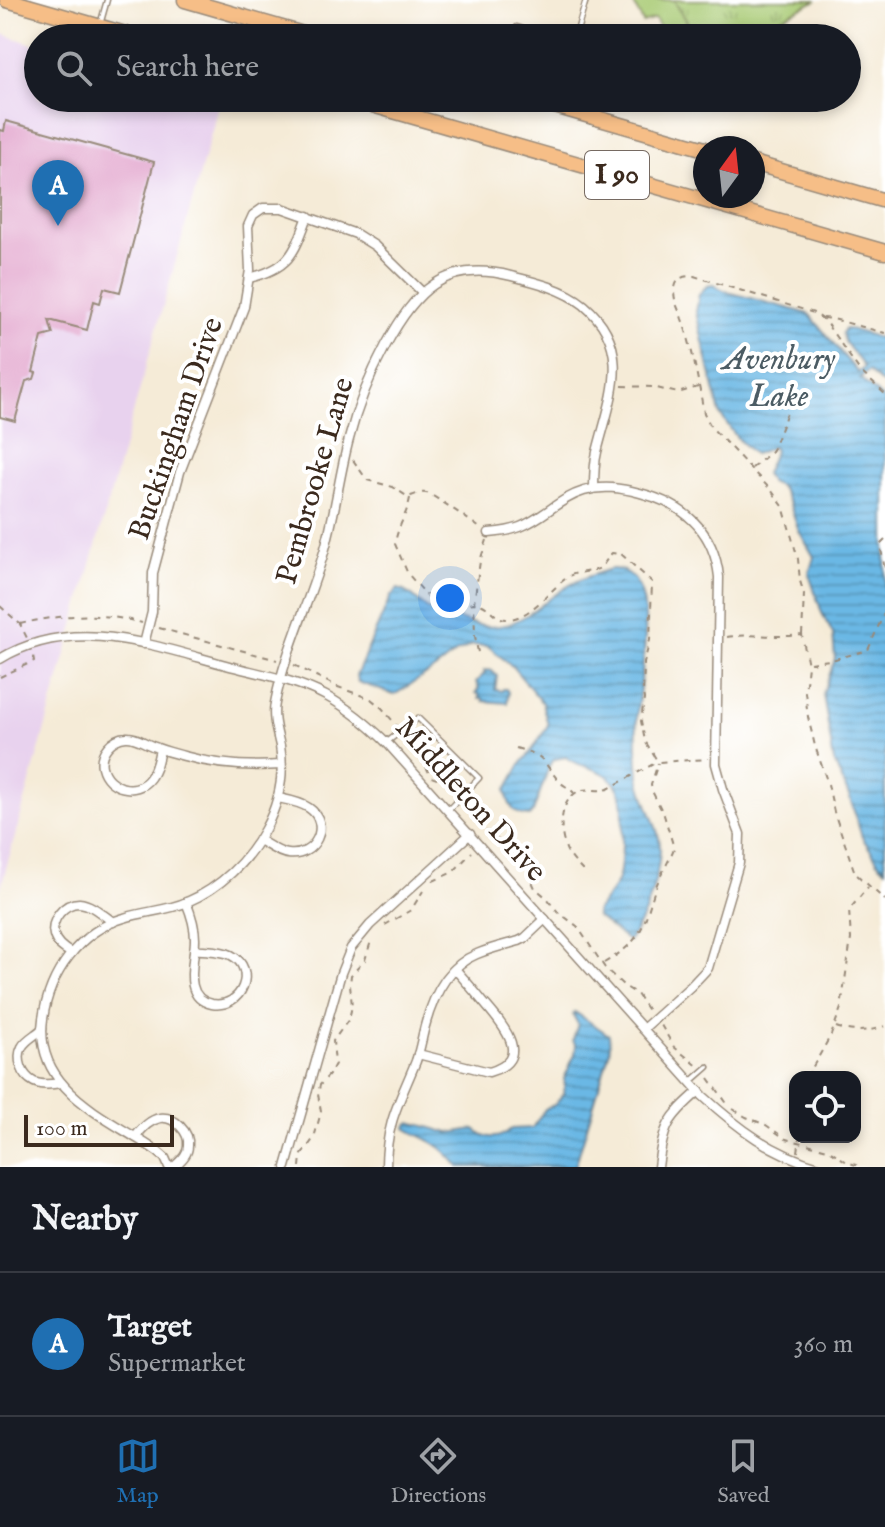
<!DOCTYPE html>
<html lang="en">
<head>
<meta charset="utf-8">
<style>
  :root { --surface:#171b24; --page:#20242c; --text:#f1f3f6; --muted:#9ea1a6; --line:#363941; --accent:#1f6fb2 }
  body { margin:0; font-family:"IM FELL English",serif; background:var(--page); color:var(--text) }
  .controls { position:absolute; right:24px; bottom:24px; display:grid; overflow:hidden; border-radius:16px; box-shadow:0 4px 12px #0003 }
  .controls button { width:72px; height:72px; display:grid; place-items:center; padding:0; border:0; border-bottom:2px solid var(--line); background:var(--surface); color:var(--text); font:40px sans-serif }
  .compass { position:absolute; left:693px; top:136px; width:72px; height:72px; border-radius:50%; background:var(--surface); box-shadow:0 4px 12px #0003; rotate:15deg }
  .scale { position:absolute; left:24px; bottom:20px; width:150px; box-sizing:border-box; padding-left:8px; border:4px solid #3b2a1e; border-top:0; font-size:22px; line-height:28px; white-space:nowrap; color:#3b2a1e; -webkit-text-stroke:6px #fff; paint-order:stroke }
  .you { position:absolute; left:450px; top:598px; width:28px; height:28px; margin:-20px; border:6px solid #fff; border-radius:50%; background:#1a73e8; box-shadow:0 0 0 12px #1a73e833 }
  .badge { display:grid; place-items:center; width:52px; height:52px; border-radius:50%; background:var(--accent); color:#fff; font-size:26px; font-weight:700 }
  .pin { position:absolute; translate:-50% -66px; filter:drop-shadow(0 2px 4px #0008) }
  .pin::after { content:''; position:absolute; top:42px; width:28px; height:24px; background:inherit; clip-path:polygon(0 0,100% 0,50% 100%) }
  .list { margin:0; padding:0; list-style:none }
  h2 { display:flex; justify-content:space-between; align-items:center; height:104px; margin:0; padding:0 32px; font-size:34px }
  h2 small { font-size:26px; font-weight:400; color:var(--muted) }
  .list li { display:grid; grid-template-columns:52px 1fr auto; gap:24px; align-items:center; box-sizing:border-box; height:144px; padding:0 32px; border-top:2px solid var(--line) }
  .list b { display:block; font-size:30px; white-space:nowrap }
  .list p { margin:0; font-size:26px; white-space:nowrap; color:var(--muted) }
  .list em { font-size:26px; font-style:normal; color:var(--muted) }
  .icon { flex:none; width:44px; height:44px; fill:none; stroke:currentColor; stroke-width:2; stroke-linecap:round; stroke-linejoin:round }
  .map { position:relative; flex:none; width:885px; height:1167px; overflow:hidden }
  .search { position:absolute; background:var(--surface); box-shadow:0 4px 12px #0003; left:24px; right:24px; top:24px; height:88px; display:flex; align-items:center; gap:20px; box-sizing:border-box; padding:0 28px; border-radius:44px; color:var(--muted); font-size:30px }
  .sheet { height:248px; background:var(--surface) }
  nav { display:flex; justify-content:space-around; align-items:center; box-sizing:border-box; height:112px; border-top:2px solid var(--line); background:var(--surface); font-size:22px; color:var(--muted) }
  nav a { display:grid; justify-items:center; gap:4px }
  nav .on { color:var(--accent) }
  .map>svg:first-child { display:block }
  .built { fill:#e8d2ee }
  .grass { fill:url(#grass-tufts); stroke:#727a48; stroke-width:2 }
  .pitch { fill:#a8ca73; stroke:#727a48; stroke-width:2 }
  .water { fill:url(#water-rules); stroke:#537182; stroke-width:2 }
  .building { fill:#e2a5cd }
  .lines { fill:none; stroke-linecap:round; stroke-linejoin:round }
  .service-casing { stroke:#988a7a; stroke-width:7 }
  .minor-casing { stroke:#988a7a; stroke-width:11 }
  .motorway-casing { stroke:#988a7a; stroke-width:17 }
  .path { stroke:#988a7a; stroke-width:2; stroke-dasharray:6 6; stroke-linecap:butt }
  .service { stroke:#fff; stroke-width:4 }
  .minor { stroke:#fff; stroke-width:8 }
  .motorway { stroke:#f6be87; stroke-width:14 }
  .labels { text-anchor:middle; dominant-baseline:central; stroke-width:8; stroke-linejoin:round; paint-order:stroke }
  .shield { fill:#fff; stroke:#766a62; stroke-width:2 }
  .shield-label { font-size:28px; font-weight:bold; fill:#3b2a1e }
  .street-label { font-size:30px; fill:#3b2a1e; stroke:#fff }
  .water-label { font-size:32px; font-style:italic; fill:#4c5c64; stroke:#fff }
</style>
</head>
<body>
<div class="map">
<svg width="885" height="1167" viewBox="0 0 885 1167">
  <defs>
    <pattern id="grass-tufts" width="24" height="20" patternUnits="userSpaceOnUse" patternTransform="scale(2)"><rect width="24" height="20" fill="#a8ca73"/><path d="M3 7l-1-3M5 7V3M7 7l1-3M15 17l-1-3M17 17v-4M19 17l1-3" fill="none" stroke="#8aa45e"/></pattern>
    <pattern id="water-rules" width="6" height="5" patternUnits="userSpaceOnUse" patternTransform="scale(2)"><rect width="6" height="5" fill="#6bb8e5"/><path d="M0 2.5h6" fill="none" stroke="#5996b9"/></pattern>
  </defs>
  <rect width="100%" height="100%" fill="#fff"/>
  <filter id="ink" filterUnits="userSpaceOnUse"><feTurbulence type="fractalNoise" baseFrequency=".0125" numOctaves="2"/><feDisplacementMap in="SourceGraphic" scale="16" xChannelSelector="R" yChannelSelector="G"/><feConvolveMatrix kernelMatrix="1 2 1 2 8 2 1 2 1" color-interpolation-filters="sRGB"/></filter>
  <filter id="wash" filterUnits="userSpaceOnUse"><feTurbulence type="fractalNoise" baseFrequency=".006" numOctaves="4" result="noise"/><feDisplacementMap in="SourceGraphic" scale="32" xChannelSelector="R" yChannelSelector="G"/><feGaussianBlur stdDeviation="1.8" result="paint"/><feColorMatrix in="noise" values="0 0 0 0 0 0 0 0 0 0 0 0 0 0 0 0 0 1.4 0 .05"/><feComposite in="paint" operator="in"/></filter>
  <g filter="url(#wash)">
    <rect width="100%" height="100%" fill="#f5ebd7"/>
    <polygon class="built" points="0,33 38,46 38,98 221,98 0,890"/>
    <polygon class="grass" points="674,0 817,0 742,38 697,38"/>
    <polygon class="pitch" points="632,0 674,0 694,36 691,38 666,38 655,19 643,23"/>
    <g class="water">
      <path d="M713 285 728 292 809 314 858 373 864 367 845 342 842 333C843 332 844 330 846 329 851 328 879 338 885 340V386L868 371 860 378 885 401V869L879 863 862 837 850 798 834 762 823 694 835 659 833 634 822 613 809 574 814 557 798 529 790 505 781 487 770 482 765 474 775 450 773 447 754 454 738 439 720 414 696 312 699 294 707 286Z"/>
      <path d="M611 569C666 566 639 683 637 714 636 734 637 756 639 775 641 799 662 830 660 851 658 879 646 920 628 941L597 917 596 912C603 899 616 890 619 875 622 866 624 808 622 800 621 791 616 784 610 778 597 766 579 768 566 757L555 759 550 764 533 812 529 816C513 815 509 806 506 791L521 764 533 749 548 725 542 703 537 696 512 666 488 646 472 645 457 652 435 669 394 695 358 682 356 676 391 596 398 589C417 594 426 614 445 618 449 619 454 618 458 619 472 623 485 629 500 626 525 622 544 601 565 588 579 579 595 574 611 569Z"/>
      <polygon points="488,670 492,671 497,676 495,690 502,691 503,689 506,689 508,692 507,703 483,701 483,698 479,698 479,694 476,693 479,688 476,682 485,673 484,671"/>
      <path d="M575 1012 609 1035 610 1050 575 1167H459C452 1158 445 1150 435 1144 426 1138 416 1135 406 1128L407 1125 411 1122 449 1133 475 1129C486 1140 500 1140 511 1129L532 1128 545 1109 554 1105 564 1094V1079L575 1054 576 1046 573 1040 578 1024 573 1015Z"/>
    </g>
    <g id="blocks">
      <polygon class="building" points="6,121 154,162 120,292 104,288 100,303 94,301 87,330 49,320 53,334 42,337 33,372 36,373 34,379 26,381 15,421 0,417 0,130 4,131"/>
    </g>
  </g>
  <g filter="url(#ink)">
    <use href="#blocks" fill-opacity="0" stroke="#988a7a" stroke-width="2"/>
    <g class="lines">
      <defs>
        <g id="service">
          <polyline points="100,25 107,0"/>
          <polyline points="517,27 555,38"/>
          <polyline points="575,38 586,0"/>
          <polyline points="387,742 418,718 479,778 448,810"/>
          <polyline points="692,1081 708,1067"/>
        </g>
        <g id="minor">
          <path d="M249 278C290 268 294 254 308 216"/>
          <path d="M489 533C500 532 510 531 520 527 543 518 560 498 584 491 603 485 621 488 640 493 683 504 714 530 719 577L716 764 723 789 740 834 739 863 708 968 691 986 643 1029"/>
          <polyline points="144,644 152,612 153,573 180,472 244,307 250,270 248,226 253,215 263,208 282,208 356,234 375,246 422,292"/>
          <path d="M0 659C73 615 151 645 226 665 260 674 296 680 326 696 350 709 370 726 389 745L703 1096C738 1128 772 1154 819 1167"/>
          <path d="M160 749C158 759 156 770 150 778 136 797 107 788 102 767 99 752 112 738 126 737 136 736 145 744 155 747 164 751 174 753 184 756 216 765 249 767 281 765"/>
          <path d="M259 840C268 845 278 853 288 854 315 858 332 824 309 808 300 802 288 800 278 798"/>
          <path d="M186 902C191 914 195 926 195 939 195 960 181 998 212 1004 242 1009 258 969 231 955 221 950 206 951 194 949"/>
          <path d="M71 953C64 949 56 944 54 935 50 920 64 903 79 903 92 904 103 915 113 922"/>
          <path d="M42 1029C36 1035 26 1039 22 1047 16 1059 22 1076 34 1082 42 1086 52 1084 61 1083"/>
          <path d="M418 1054 489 1072C535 1059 501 1023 484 1003 475 992 465 980 455 969"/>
          <path d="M135 1137C142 1129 149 1120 160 1118 174 1116 190 1132 188 1146 188 1155 180 1161 174 1167"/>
          <path d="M169 1167 165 1158 158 1152C110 1118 33 1091 43 1019 49 974 79 931 124 918 145 911 167 911 187 902 220 888 248 861 265 829 279 803 285 775 280 746 277 732 272 718 275 703 285 651 309 603 324 552 335 515 339 476 349 439 357 407 370 375 386 345 415 291 445 259 511 276 536 282 564 289 584 305 635 348 610 399 597 452 594 464 594 476 594 488"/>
          <polyline points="286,1167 341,973 351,948 370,925 470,834"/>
          <path d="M386 1167C386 1122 400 1101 416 1061 420 1050 422 1037 425 1026 433 996 447 966 477 954 491 948 505 945 519 941L525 938 545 919"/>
          <path d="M658 1167C663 1126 668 1118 699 1091"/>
        </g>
        <g id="motorway">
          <polyline points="7,0 139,38"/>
          <polyline points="185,0 317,38"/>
          <polyline points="348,98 885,252"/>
          <polyline points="527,98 705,149"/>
          <polyline points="753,163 885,201"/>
        </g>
      </defs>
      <use href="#service" class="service-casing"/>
      <use href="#minor" class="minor-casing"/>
      <use href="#motorway" class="motorway-casing"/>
      <g class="path">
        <polyline points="823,318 833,319 885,333"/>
        <polyline points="622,386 652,387 678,393 698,387"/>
        <path d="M353 460 367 480 393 487 408 497C414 495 420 492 426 493 431 493 472 522 480 528"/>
        <polyline points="752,468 769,454 773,448 788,410"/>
        <path d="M410 498C407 515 397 527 395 544L408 574 432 601 449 607 474 603 475 636 479 658"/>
        <path d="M487 540 480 561 474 603C491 604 492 619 507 619 531 619 551 588 569 576 578 571 591 573 600 568 604 565 608 557 612 553L621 554 652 582 650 640 644 663 643 693 644 699 641 721 645 741 658 762 708 759"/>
        <polyline points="885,540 880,545 885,569"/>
        <polyline points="0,606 20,624 27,638"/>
        <path d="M20 624C61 614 101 612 142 623"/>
        <polyline points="159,628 277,660"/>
        <path d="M802 635 804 594 800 581 798 559 783 506 771 490 711 427 704 413C698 381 693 349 682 319 679 309 672 299 675 288 677 277 684 276 694 276L814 313 824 320 860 371 885 394"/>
        <path d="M727 637C752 633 777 638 802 635L808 665 805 692 808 717 815 746 828 784 834 812 855 873 885 900"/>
        <polyline points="810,663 835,659 868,650 885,611"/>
        <polyline points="294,665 338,687 371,699 382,708 397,726"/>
        <polyline points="0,677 34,661 33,655"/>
        <polyline points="406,737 421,756 431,777 448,783 457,790"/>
        <path d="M516 748C547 757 539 757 558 780 563 786 569 787 574 793"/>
        <polyline points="466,801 476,820 492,836 519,853 535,888 547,898 558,912 577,926 605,968 624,986 637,994 649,1012"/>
        <path d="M583 871C577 865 571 858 567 851 559 834 558 803 577 792 588 786 597 793 608 789L657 762"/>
        <polyline points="433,881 453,872 472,852"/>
        <polyline points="385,925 411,910 423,891"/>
        <path d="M604 963C643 940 642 929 655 889 660 875 669 862 674 848L664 815 652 791 651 785 658 763"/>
        <polyline points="661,1025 674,1047 699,1067"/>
        <path d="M836 1027C853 1033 867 1032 885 1026"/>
        <polyline points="807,1077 831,1035 841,1008 851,939 849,910 868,887"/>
        <polyline points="709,1078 728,1105"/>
        <polyline points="733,1109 746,1117 766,1125 786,1139 828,1149 847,1162 862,1167"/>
        <polyline points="798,1152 800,1137"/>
        <polyline points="300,1167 301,1156 314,1138 321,1112 318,1094 320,1085 329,1075 335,1064 333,1041 349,1019 352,1006 350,985 351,975 365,960 372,938"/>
      </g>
      <use href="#service" class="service"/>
      <use href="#minor" class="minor"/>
      <use href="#motorway" class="motorway"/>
    </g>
  </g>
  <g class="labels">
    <rect class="shield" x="585" y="151" width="64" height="48" rx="6"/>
    <g class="shield-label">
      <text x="617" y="175">I 90</text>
    </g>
    <g class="street-label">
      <text transform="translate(177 429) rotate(-71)">Buckingham Drive</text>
      <text transform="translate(316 481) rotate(-74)">Pembrooke Lane</text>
      <text transform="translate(470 800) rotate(48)">Middleton Drive</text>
    </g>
    <g class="water-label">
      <text x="779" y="360">Avenbury<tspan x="779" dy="37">Lake</tspan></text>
    </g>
  </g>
</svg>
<div class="controls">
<button><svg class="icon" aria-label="locate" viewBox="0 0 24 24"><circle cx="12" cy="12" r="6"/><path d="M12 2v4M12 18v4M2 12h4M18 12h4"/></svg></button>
</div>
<svg class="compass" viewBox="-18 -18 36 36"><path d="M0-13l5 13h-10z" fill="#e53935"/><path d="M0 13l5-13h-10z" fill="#9ea1a6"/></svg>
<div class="scale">100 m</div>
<div class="you"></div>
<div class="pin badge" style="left:58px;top:226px">A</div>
<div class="search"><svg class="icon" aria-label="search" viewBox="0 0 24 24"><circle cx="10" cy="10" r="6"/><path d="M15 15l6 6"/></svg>Search here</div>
</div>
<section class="sheet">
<h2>Nearby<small></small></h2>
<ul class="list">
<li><span class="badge">A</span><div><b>Target</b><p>Supermarket</p></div><em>360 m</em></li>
</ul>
</section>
<nav>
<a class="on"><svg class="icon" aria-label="map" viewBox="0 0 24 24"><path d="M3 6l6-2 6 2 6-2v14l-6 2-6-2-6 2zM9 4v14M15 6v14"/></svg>Map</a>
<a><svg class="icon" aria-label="directions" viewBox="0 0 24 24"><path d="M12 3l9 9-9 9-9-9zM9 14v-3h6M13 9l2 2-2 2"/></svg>Directions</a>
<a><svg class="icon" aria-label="saved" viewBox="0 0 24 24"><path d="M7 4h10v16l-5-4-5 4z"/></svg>Saved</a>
</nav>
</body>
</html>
